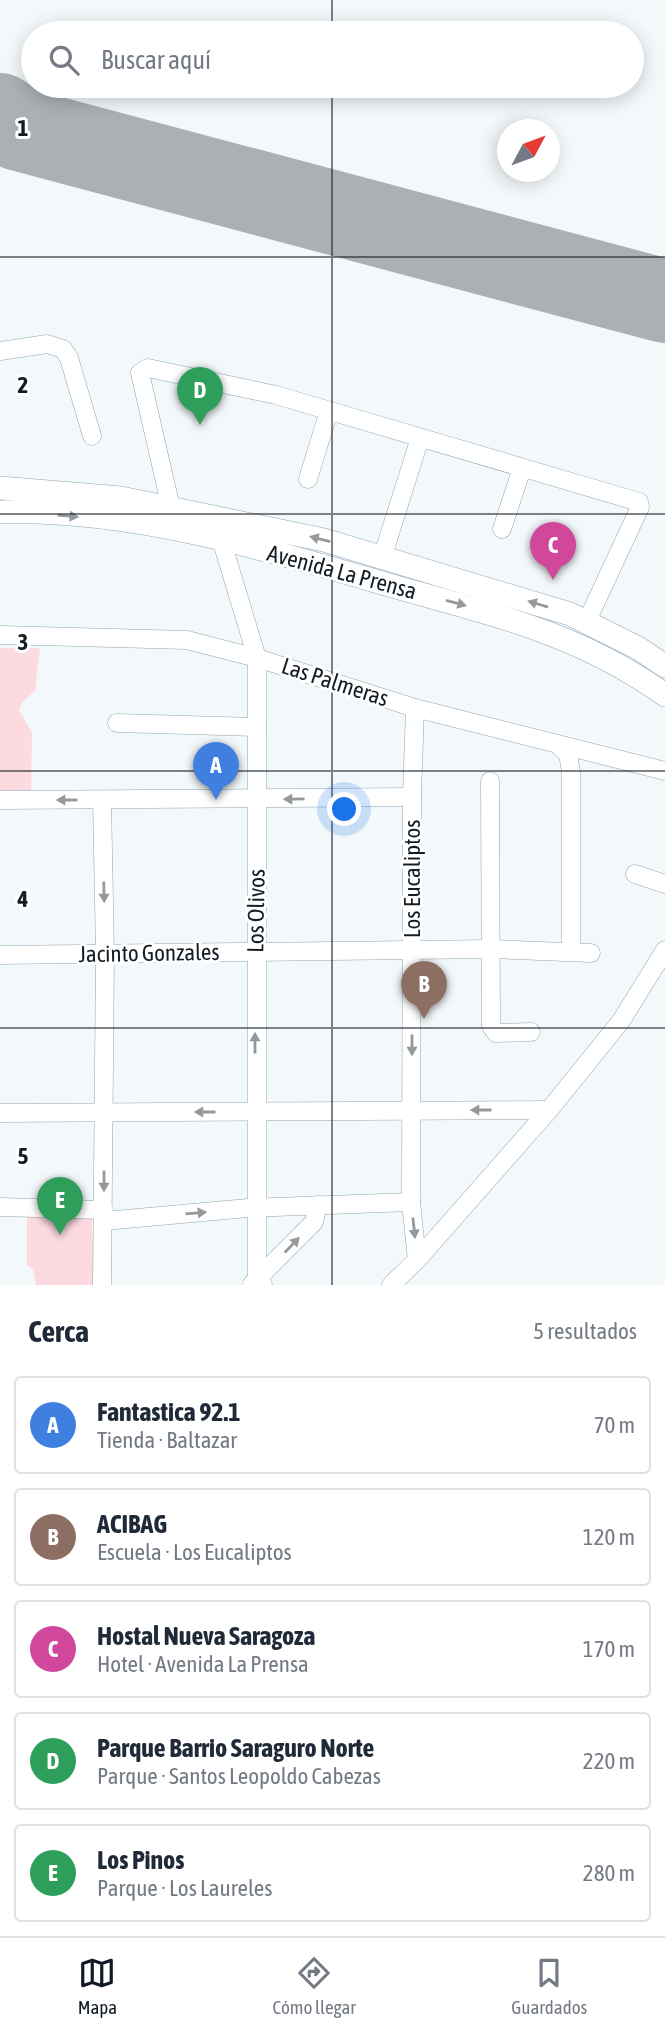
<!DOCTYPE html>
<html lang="es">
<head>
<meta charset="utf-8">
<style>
  :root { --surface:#fff; --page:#f2f2f3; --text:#1f2937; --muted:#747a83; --line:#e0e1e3; --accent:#111827 }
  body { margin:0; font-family:"Asap Condensed",sans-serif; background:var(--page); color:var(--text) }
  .compass { position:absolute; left:497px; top:119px; width:63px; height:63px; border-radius:50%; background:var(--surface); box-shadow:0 4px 18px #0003; rotate:49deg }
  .you { position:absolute; left:345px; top:810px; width:24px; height:24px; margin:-18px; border:5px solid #fff; border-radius:50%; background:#1a73e8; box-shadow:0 0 0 10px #1a73e833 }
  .badge { display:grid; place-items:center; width:46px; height:46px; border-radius:50%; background:var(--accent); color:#fff; font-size:23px; font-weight:700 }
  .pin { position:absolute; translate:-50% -58px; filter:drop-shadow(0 2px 4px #0008) }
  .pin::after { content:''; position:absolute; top:37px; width:24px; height:21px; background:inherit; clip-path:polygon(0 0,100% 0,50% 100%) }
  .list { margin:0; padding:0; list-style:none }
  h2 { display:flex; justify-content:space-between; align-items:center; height:91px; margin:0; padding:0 28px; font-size:30px }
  h2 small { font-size:23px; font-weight:400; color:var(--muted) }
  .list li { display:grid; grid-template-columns:46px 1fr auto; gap:21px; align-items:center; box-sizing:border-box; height:98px; margin:0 14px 14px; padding:0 14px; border:2px solid var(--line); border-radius:7px }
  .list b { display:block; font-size:26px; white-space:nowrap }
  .list p { margin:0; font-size:23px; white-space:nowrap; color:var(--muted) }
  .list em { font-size:23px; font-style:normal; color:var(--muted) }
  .icon { flex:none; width:38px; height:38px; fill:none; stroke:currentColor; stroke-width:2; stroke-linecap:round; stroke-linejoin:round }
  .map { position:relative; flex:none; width:665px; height:1285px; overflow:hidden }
  .search { position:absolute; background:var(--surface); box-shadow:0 4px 18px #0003; left:21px; right:21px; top:21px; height:77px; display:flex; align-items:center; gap:18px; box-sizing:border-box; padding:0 24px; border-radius:38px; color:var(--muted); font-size:26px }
  .sheet { height:651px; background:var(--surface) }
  nav { display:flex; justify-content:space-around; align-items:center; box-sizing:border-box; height:98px; border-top:2px solid var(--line); background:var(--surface); font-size:19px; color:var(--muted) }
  nav a { display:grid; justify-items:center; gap:4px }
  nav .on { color:var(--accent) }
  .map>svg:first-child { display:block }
  .green { fill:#fddadf }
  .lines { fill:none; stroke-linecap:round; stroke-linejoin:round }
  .runway { stroke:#aab0b4; stroke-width:84 }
  .minor-casing { stroke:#8fa4b5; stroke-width:19 }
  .major-casing { stroke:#8fa4b5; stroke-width:24 }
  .minor { stroke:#fff; stroke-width:18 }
  .major { stroke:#fff; stroke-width:23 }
  .oneway { fill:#96999c }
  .grid { fill:none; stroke:#151d24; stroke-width:2; stroke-opacity:0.55 }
  .labels { text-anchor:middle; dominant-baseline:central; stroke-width:6; stroke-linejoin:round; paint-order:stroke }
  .street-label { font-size:23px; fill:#151d24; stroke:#fff }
  .grid-label { font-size:23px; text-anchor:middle; font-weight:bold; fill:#151d24; stroke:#fff; stroke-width:6; stroke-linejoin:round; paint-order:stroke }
</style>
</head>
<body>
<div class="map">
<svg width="665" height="1285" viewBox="0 0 665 1285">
  <rect width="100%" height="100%" fill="#f3f8fb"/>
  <g class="green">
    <polygon points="0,648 40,648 35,691 22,702 19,710 32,733 31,793 0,793"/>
    <polygon points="27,1215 92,1216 94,1285 36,1285 33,1269 27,1266"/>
  </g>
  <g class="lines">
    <polyline class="runway" points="0,115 19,129 665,301"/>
    <defs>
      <g id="minor">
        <polyline points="0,351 47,344 63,349 69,358 92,436"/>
        <polyline points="308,479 329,411"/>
        <polyline points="171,508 140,373 148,368 276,395 639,502 640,507 587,621"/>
        <polyline points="502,529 522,468"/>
        <polyline points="221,539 257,658 257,1280 263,1285"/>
        <polyline points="382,558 420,438"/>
        <polyline points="0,635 187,640 257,658 415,708 665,771"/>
        <polyline points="415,708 412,797 411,1202 417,1260"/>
        <polyline points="117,723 257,727"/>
        <polyline points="559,746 568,754 571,772 571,951"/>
        <polyline points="490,781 491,1026 496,1033 531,1032"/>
        <polyline points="0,800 412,797"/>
        <polyline points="635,874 665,884"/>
        <polyline points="0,955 491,949 591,953"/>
        <polyline points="0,1113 549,1110"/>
        <polyline points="0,1207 104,1210"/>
        <polyline points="104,1221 248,1208 411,1202"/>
        <polyline points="252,1284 314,1222 318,1205"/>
        <polyline points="102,1285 105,954 102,800"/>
        <polyline points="391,1285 417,1260 549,1110 621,1021 665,950"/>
      </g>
      <g id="major">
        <polyline points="0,488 121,498 324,540 570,614 638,648 665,666"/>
        <path d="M0 512C134 508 268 550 396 587 495 615 580 634 665 695"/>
      </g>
    </defs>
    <use href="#minor" class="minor-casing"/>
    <use href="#major" class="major-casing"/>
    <use href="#minor" class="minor"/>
    <use href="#major" class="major"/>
  </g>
  <defs><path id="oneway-solid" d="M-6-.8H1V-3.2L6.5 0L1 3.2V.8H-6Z" transform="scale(1.75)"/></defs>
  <g class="oneway">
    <use href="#oneway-solid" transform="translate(68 516) rotate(5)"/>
    <use href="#oneway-solid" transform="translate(320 539) rotate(-166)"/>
    <use href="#oneway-solid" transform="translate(456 603) rotate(15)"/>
    <use href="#oneway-solid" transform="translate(538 604) rotate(-163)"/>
    <use href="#oneway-solid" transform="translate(294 799) rotate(179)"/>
    <use href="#oneway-solid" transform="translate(67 800) rotate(180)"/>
    <use href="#oneway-solid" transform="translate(104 892) rotate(89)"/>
    <use href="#oneway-solid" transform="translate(255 1043) rotate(-90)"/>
    <use href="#oneway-solid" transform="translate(412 1045) rotate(90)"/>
    <use href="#oneway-solid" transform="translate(481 1110) rotate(180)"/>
    <use href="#oneway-solid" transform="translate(205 1112) rotate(180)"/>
    <use href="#oneway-solid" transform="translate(104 1181) rotate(90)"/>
    <use href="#oneway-solid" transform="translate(196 1213) rotate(-5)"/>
    <use href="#oneway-solid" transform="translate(414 1228) rotate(84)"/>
    <use href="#oneway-solid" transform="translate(292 1245) rotate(-46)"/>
  </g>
  <path class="grid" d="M332 0V33M332 86V1285M0 257H665M0 514H665M0 771H665M0 1028H665"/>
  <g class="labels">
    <g class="street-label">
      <text transform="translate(342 572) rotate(15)">Avenida La Prensa</text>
      <text transform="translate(335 682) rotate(18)">Las Palmeras</text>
      <text transform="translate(412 879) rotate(-90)">Los Eucaliptos</text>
      <text transform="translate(256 911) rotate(-89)">Los Olivos</text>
      <text transform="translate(149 953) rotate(-1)">Jacinto Gonzales</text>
    </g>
  </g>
  <g class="grid-label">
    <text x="23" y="136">1</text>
    <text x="23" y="393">2</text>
    <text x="23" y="650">3</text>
    <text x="23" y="907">4</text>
    <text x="23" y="1164">5</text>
  </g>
</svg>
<svg class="compass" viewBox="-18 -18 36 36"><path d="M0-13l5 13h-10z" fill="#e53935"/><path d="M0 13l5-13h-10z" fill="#747a83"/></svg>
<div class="you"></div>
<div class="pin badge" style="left:216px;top:800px;background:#3f7fe0">A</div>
<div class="pin badge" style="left:424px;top:1019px;background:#8d6e63">B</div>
<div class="pin badge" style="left:553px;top:580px;background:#d1479c">C</div>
<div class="pin badge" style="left:200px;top:425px;background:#2e9e5b">D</div>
<div class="pin badge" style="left:60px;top:1235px;background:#2e9e5b">E</div>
<div class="search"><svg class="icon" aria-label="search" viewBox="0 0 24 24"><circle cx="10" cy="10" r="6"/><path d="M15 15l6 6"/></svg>Buscar aquí</div>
</div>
<section class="sheet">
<h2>Cerca<small>5 resultados</small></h2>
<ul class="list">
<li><span class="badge" style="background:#3f7fe0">A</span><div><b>Fantastica 92.1</b><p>Tienda · Baltazar</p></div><em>70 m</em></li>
<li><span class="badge" style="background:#8d6e63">B</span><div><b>ACIBAG</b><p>Escuela · Los Eucaliptos</p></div><em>120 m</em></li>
<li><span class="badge" style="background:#d1479c">C</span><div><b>Hostal Nueva Saragoza</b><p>Hotel · Avenida La Prensa</p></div><em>170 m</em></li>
<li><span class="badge" style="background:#2e9e5b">D</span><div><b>Parque Barrio Saraguro Norte</b><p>Parque · Santos Leopoldo Cabezas</p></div><em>220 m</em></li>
<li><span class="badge" style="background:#2e9e5b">E</span><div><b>Los Pinos</b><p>Parque · Los Laureles</p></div><em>280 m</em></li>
</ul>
</section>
<nav>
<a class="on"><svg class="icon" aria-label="map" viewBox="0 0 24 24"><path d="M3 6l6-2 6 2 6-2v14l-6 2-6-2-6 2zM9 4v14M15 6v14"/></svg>Mapa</a>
<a><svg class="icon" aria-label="directions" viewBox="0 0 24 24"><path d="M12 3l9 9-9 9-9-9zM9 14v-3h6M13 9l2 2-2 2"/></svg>Cómo llegar</a>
<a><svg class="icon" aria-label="saved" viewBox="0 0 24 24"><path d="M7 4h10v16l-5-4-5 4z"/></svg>Guardados</a>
</nav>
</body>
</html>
